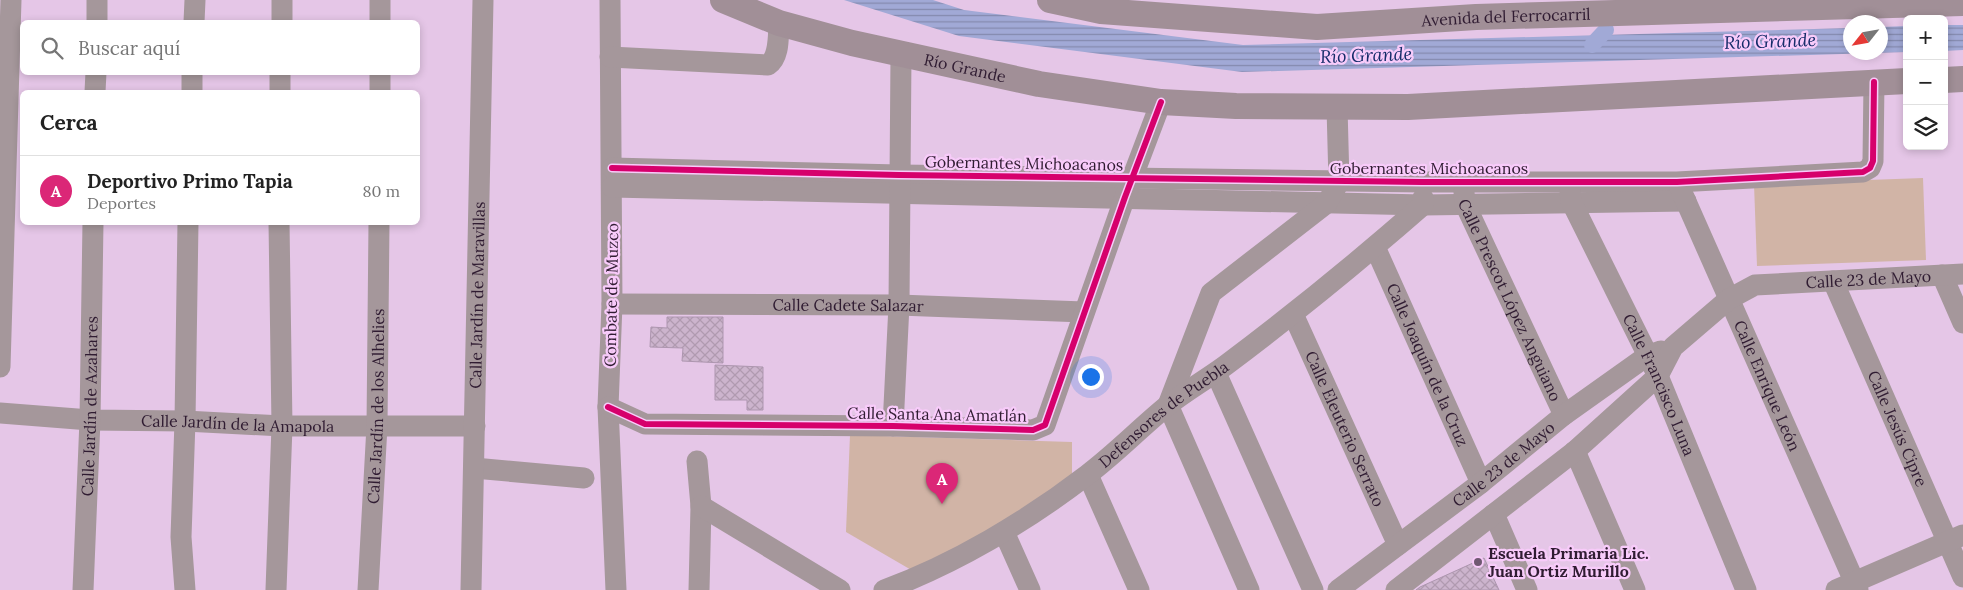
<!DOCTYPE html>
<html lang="es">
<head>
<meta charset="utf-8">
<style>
  :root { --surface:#fff; --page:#f6f6f6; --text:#222; --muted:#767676; --line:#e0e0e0; --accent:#db2777 }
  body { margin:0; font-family:Lora,serif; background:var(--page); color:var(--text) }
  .controls { position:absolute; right:15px; top:15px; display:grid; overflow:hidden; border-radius:8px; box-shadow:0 2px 8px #0003 }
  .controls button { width:45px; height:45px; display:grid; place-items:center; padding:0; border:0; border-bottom:1px solid var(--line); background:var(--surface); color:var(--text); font:25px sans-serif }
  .compass { position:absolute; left:1843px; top:15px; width:45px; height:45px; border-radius:50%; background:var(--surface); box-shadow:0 2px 8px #0003; rotate:239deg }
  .you { position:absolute; left:1090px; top:376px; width:18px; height:18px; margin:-12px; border:4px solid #fff; border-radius:50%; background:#1a73e8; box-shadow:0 0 0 8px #1a73e833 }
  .badge { display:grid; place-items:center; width:32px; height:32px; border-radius:50%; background:var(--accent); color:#fff; font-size:16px; font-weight:700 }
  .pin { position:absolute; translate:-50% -41px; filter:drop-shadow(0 1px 2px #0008) }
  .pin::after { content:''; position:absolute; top:26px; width:18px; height:15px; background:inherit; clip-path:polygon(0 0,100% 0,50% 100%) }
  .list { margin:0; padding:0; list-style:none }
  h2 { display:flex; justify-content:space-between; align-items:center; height:65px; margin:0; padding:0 20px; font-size:21px }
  h2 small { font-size:16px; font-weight:400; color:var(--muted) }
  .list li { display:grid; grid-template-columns:32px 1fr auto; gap:15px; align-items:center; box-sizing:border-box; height:70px; padding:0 20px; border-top:1px solid var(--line) }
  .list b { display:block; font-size:19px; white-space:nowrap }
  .list p { margin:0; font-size:16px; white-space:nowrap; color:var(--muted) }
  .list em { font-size:16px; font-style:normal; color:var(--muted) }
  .icon { flex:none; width:28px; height:28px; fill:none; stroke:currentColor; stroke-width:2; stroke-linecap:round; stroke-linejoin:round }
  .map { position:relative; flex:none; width:1963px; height:590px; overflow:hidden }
  .search { position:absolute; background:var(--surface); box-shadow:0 2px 8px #0003; left:20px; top:20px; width:400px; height:55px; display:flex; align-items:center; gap:12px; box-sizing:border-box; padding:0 18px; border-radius:8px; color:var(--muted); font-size:19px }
  .panel { position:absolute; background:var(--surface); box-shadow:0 2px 8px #0003; left:20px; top:90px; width:400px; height:135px; border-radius:8px }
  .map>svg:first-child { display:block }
  .green { fill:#d1b4a6 }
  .water { fill:url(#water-rules) }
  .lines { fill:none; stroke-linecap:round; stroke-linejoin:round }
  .canal { stroke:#a1a9d6; stroke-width:16 }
  .building { fill:url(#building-cross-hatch); stroke:#ad96af }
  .minor { stroke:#a5979b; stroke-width:21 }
  .major { stroke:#a18f97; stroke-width:26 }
  .cycleway-casing { stroke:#f8cbfa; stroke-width:9 }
  .cycleway { stroke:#d6006c; stroke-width:6 }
  .poi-dot { fill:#6f5871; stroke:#f8cbfa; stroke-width:2 }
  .labels { text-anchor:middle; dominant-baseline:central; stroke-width:4.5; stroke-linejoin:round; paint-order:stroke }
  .street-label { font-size:16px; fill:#301c32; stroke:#f8cbfa }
  .poi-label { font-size:16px; font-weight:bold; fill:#301c32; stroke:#f8cbfa; text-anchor:start }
  .water-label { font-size:18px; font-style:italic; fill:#142b68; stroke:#f8cbfa }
</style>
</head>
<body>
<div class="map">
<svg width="1963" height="590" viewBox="0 0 1963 590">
  <defs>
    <pattern id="water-rules" width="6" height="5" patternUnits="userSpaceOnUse" patternTransform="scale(1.25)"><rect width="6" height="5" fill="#a1a9d6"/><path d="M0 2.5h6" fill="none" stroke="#8489ae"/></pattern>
    <pattern id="building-cross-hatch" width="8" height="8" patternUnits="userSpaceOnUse" patternTransform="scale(1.25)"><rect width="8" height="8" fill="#ccb4cd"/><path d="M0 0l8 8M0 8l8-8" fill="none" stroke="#b09ab0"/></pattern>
  </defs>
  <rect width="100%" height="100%" fill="#e5c6e7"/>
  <g class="green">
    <polygon points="1923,178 1926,260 1757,266 1754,184"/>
    <polygon points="850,435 1072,442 1072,481 1001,528 913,571 846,532"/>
  </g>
  <g class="water">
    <polygon points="844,0 933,0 964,10 1243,45 1850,28 1850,52 1880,52 1881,27 1907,26 1907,52 1242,72 959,36"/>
    <polygon points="1944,25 1963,25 1963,50 1944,51"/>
  </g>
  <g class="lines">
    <polyline class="canal" points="1592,45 1606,30"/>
  </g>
  <g class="building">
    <polygon points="667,317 723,317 723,363 682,361 683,348 650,347 651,327 667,328"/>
    <polygon points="715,365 763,367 763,410 747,410 747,400 715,400"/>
    <polygon points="1484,558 1499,590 1416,590 1420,587"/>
  </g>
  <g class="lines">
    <g class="minor">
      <polyline points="610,0 612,304 608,407 616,590"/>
      <polyline points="97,22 97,0"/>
      <polyline points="194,22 195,0"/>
      <polyline points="282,22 282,0"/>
      <polyline points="380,22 380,0"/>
      <path d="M610 57 768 65C780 57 778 36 779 23"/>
      <polyline points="95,92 96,72"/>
      <polyline points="192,92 192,72"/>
      <polyline points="280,92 280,72"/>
      <polyline points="380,92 380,72"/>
      <polyline points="612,168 899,175 1422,182 1677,182 1863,172 1870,168 1873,161 1874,82"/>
      <polyline points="612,187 1423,205 1686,201"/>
      <path id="s1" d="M1680 188 1858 590"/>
      <path id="s2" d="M1570 191 1571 201 1658 376 1746 590"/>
      <path id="s3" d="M1464 192 1465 204 1564 415"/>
      <path id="s4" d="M1375 247 1481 483"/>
      <polyline points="1942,275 1963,323"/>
      <path id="s5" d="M1833 281 1963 577"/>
      <path id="s6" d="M612 304 899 305 1084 312"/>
      <path id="s7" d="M1293 314 1398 545"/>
      <polyline points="0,367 11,0"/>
      <polyline points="1216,373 1313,590"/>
      <polyline points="1168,405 1211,293 1327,203 1339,182 1337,107"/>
      <polyline points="1168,405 1249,590"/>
      <polyline points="608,407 645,424 893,426 1033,430 1045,425 1125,197 1161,102"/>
      <path id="s8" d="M0 413 90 420 185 421 282 426H475"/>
      <polyline points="893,426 899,305 901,55"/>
      <polyline points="1575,451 1635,590"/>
      <polyline points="697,461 701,506 699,590"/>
      <polyline points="474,468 584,478"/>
      <polyline points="1088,475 1139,590"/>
      <polyline points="701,506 840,590"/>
      <polyline points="1494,514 1527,590"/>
      <polyline points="1004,532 1030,590"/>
      <path id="s9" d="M83 590 90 420 93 222"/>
      <polyline points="185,590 181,537 185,421 188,222"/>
      <polyline points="276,590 282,426 279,222"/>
      <path id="s10" d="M368 590 377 426 379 222"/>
      <path id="s11" d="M471 590 483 0"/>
      <path id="s12" d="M884 590C955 564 1027 521 1087 475 1115 454 1140 428 1167 406 1186 391 1207 379 1226 365 1294 314 1359 261 1423 205V198"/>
      <path id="s13" d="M1338 590 1481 483 1564 415 1647 356 1661 351"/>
      <path id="s14" d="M1396 590 1575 451 1658 376 1673 347 1729 299 1755 285 1963 274"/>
      <polyline points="1836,590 1963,535"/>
    </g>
    <g class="major">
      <path id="s15" d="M723 0 779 23 852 43 1039 84 1161 102 1236 106 1408 107 1907 81"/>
      <path id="s16" d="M1050 0 1101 11 1317 27 1476 17 1963 3"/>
      <polyline points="1944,80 1963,79"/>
    </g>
    <defs>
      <g id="cycleway">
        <polyline points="612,168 899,175 1422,182 1677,182 1863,172 1870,168 1873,161 1874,82"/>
        <polyline points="608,407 645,424 893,426 1033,430 1045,425 1125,197 1161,102"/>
      </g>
    </defs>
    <use href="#cycleway" class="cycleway-casing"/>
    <use href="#cycleway" class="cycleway"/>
  </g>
  <circle class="poi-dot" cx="1478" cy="562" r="5"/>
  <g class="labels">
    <g class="street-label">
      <text stroke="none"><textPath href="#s16" startOffset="458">Avenida del Ferrocarril</textPath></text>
      <text stroke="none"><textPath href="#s15" startOffset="252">Río Grande</textPath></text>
      <text transform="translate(1024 163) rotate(1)">Gobernantes Michoacanos</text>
      <text x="1429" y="168">Gobernantes Michoacanos</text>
      <text stroke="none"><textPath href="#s14" startOffset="588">Calle 23 de Mayo</textPath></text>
      <text stroke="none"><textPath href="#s11" startOffset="295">Calle Jardín de Maravillas</textPath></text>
      <text transform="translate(611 295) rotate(-89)">Combate de Muzco</text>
      <text stroke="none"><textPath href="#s3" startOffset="118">Calle Prescot López Anguiano</textPath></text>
      <text stroke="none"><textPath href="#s6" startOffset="236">Calle Cadete Salazar</textPath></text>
      <text stroke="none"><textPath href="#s4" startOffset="129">Calle Joaquín de la Cruz</textPath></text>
      <text stroke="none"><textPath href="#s2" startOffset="214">Calle Francisco Luna</textPath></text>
      <text stroke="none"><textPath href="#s1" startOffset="216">Calle Enrique León</textPath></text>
      <text stroke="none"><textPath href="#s9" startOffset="184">Calle Jardín de Azahares</textPath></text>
      <text stroke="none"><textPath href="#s10" startOffset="184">Calle Jardín de los Alhelies</textPath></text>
      <text transform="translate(937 414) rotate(1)">Calle Santa Ana Amatlán</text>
      <text stroke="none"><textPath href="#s12" startOffset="332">Defensores de Puebla</textPath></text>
      <text stroke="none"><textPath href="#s8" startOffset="238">Calle Jardín de la Amapola</textPath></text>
      <text stroke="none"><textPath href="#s7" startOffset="126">Calle Eleuterio Serrato</textPath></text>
      <text stroke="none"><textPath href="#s5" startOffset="161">Calle Jesús Cipre</textPath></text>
      <text stroke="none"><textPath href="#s13" startOffset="208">Calle 23 de Mayo</textPath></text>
    </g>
    <g class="poi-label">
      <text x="1488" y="553">Escuela Primaria Lic.<tspan x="1488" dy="18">Juan Ortiz Murillo</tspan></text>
    </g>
    <g class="water-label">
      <text transform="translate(1770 41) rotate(-2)">Río Grande</text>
      <text transform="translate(1366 55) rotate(-2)">Río Grande</text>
    </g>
  </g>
</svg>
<div class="controls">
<button>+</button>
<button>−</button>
<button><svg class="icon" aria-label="layers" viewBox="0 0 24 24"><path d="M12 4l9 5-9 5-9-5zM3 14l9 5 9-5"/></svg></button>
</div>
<svg class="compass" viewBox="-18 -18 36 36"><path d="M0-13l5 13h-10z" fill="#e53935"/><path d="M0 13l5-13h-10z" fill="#767676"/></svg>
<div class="you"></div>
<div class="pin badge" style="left:942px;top:504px">A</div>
<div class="search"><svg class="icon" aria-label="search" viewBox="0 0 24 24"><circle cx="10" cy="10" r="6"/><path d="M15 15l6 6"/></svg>Buscar aquí</div>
<section class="panel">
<h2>Cerca<small></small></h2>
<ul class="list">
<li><span class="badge">A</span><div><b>Deportivo Primo Tapia</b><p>Deportes</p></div><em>80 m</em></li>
</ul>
</section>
</div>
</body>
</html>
